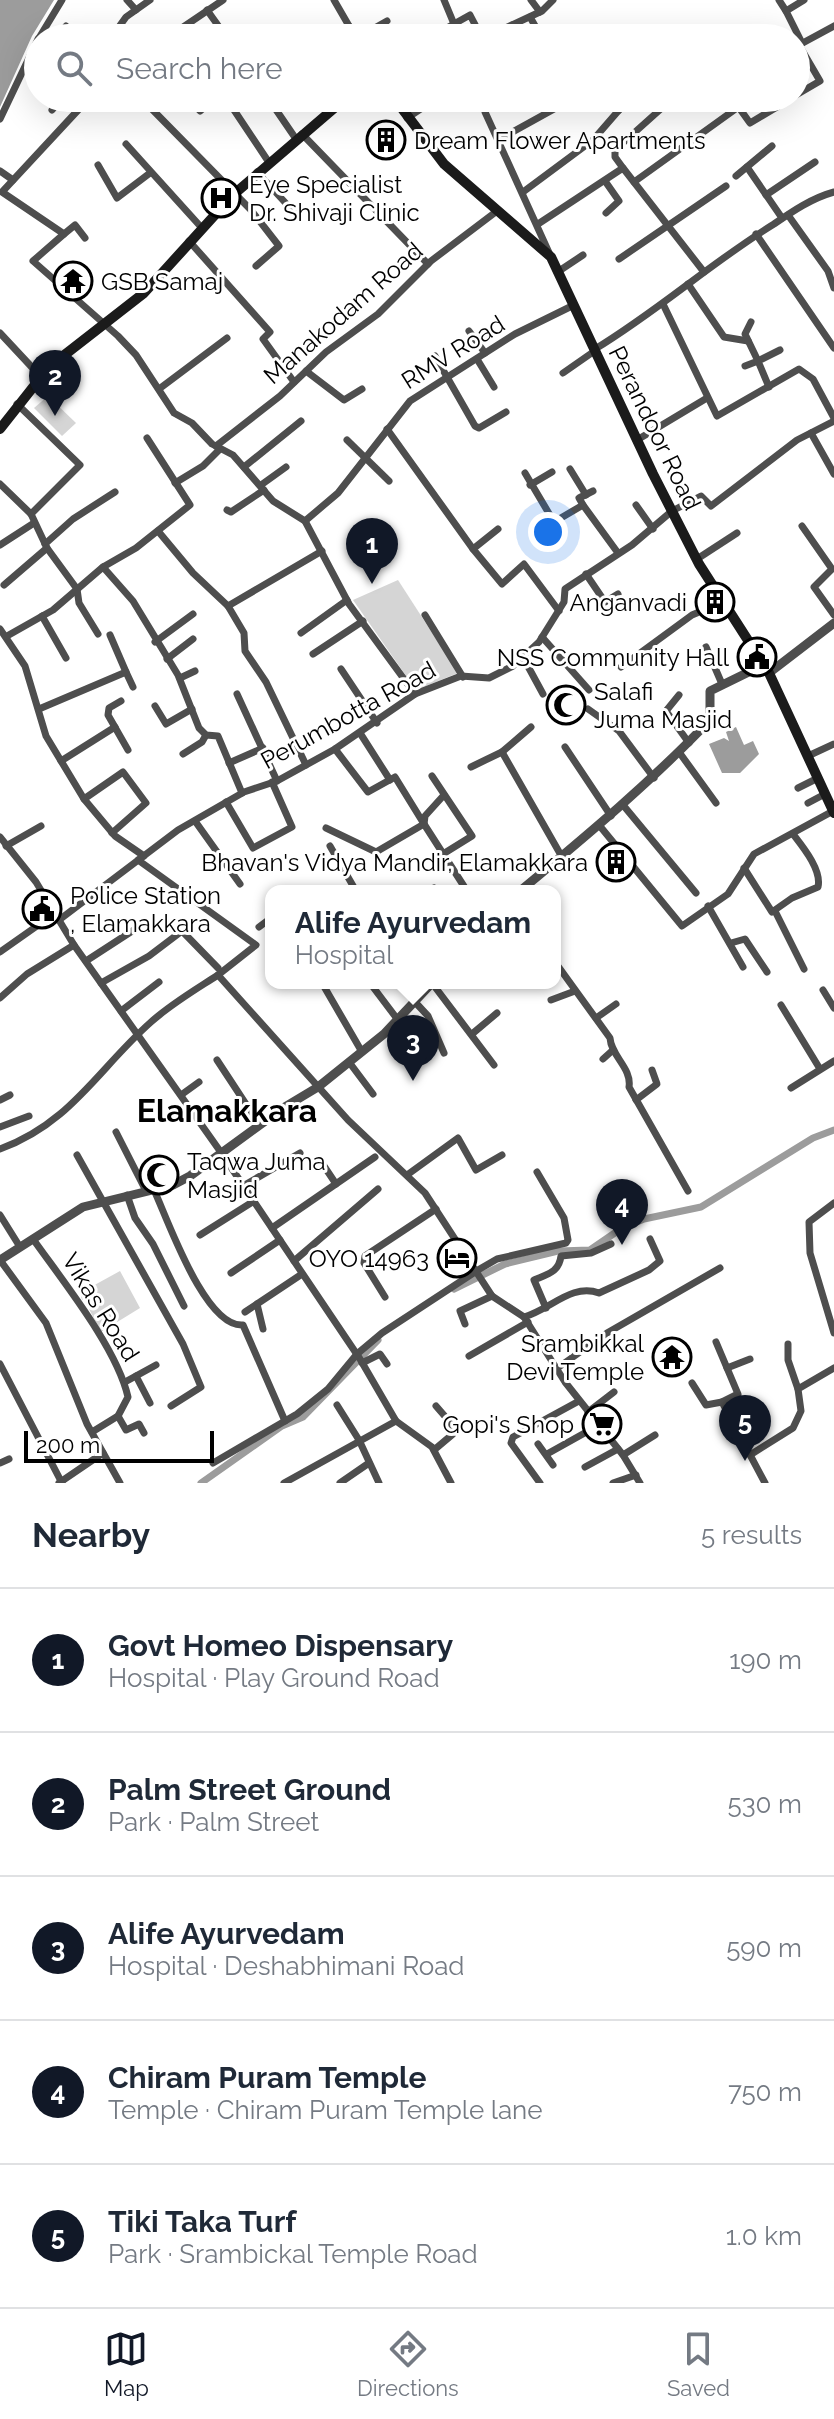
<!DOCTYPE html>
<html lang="en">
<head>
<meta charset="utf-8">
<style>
  :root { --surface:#fff; --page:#f6f6f7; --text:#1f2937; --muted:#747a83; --line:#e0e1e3; --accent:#111827 }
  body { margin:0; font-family:Raleway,sans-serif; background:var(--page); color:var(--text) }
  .scale { position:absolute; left:24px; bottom:20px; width:190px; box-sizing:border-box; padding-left:8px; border:4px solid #000; border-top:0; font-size:22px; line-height:28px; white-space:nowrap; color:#000; -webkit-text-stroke:6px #fff; paint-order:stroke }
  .you { position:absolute; left:548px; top:532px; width:28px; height:28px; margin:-20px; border:6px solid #fff; border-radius:50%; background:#1a73e8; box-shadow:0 0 0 12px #1a73e833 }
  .badge { display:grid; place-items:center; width:52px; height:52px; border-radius:50%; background:var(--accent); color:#fff; font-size:26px; font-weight:700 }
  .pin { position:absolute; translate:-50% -66px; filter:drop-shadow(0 2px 4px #0008) }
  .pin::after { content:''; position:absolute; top:42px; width:28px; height:24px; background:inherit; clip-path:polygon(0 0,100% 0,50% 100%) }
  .popup { position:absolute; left:265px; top:885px; width:296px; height:104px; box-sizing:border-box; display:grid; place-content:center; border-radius:16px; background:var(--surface); filter:drop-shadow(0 2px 6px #0005); font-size:26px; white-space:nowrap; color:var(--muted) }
  .popup b { font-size:30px; color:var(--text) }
  .popup::after { content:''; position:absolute; left:50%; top:100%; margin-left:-16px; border:16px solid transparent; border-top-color:var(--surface) }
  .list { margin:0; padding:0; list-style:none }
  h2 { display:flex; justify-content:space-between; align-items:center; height:104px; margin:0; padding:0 32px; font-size:34px }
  h2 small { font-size:26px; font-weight:400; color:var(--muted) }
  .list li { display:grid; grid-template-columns:52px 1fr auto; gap:24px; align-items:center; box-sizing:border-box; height:144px; padding:0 32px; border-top:2px solid var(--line) }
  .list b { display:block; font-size:30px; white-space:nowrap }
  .list p { margin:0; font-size:26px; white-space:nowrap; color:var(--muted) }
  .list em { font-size:26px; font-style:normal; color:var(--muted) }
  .icon { flex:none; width:44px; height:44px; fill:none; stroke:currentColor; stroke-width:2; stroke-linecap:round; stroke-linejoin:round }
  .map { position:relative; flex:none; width:834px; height:1483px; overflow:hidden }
  .search { position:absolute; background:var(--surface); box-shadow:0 8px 32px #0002; left:24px; right:24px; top:24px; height:88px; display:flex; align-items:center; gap:20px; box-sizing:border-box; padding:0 28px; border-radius:44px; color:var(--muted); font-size:30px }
  .sheet { height:824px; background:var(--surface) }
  nav { display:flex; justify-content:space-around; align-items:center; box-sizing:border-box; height:112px; border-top:2px solid var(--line); background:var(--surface); font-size:22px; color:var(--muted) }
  nav a { display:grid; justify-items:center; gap:4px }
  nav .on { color:var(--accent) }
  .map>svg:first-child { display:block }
  .green { fill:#d5d5d5 }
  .water { fill:#9c9c9c }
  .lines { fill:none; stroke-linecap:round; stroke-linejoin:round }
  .canal { stroke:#9c9c9c; stroke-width:7 }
  .minor { stroke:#4e4e4e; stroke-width:7 }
  .tertiary { stroke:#4e4e4e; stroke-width:9 }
  .secondary { stroke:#1b1b1b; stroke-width:10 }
  .labels { text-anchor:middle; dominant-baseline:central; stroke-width:6; stroke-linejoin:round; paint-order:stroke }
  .poi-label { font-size:24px; fill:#000; stroke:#fff; text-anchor:start }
  .street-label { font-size:24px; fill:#000; stroke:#fff }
  .district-label { font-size:32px; font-weight:bold; fill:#000; stroke:#fff }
</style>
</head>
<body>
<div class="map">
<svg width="834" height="1483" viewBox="0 0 834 1483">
  <rect width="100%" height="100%" fill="#fff"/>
  <g class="green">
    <polygon points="48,396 76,423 62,436 34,408"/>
    <polygon points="398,580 458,673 416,690 353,600"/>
    <polygon points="120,1271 140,1308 101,1332 89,1309 98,1304 96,1296 82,1300 80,1293"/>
  </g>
  <g class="water">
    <polygon points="0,0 54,0 32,36 0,107"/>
    <polygon points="736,727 744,745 753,741 759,754 740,773 722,773 709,744 724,738 729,741 726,732"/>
  </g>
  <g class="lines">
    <g class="canal">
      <polyline points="454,1289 505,1264 558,1251 590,1250 622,1228 644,1219 701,1207 813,1138 834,1130"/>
      <polyline points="201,1483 282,1426 303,1417 378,1340"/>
    </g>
    <g class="minor">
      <polyline points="127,0 136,10"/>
      <polyline points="334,0 356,38"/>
      <polyline points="444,0 454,24"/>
      <polyline points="531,0 540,12"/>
      <polyline points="779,0 786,11 804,0"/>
      <polyline points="207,10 227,38"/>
      <polyline points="786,11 802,43"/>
      <polyline points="530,17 542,38"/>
      <polyline points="512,25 518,38"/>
      <polyline points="39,38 62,0"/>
      <polyline points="57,38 66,26 77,38"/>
      <polyline points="111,38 126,17 150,0"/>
      <polyline points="167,38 223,0"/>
      <polyline points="334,38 349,26"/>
      <polyline points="357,38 387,21"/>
      <polyline points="429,38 470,15 482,38"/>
      <polyline points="484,38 542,11 553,0"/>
      <polyline points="799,45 834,26"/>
      <polyline points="796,47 799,45 820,81 796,95"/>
      <polyline points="38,63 38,70"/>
      <polyline points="72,98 80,108 2,192 64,234 75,225 85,238"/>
      <polyline points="141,98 251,210 279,246 256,266"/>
      <polyline points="188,98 200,111 215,98"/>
      <polyline points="226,98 268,161"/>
      <polyline points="268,98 296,139"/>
      <polyline points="489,98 485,112 551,257"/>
      <polyline points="604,98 619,110"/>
      <polyline points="732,98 750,123 792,98"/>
      <polyline points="52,110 62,98"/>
      <polyline points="407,118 437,98"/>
      <polyline points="0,119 38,39"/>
      <polyline points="302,134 428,264"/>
      <polyline points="498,140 574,98"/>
      <polyline points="126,144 201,227"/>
      <polyline points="98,165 117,198 150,173"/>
      <polyline points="747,167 782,218"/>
      <polyline points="623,168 615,157 615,150 673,98"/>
      <polyline points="0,171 13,180"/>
      <polyline points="257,172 293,211"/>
      <polyline points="736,176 772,146"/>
      <polyline points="605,181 619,201 606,213"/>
      <polyline points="634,182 737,108"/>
      <polyline points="523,192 593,140 626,102 623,98"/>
      <polyline points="766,195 815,162"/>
      <polyline points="788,215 828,271 834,288"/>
      <polyline points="538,224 623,168 704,272"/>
      <polyline points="64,234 33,261 118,336 136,355 174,413 192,423 212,444 233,455 273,501 305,521 349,604 415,694"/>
      <polyline points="756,234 834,348"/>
      <polyline points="189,241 270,332 263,339 294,382"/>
      <polyline points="619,259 726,186"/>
      <polyline points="559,271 583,255"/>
      <polyline points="688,284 724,337 748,341"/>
      <polyline points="663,304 717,416 799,369 813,379 834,418"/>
      <polyline points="469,331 485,353"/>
      <polyline points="0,333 41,377"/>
      <path d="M595 349C658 311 712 262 774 224 793 211 812 198 834 192"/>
      <polyline points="435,356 475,426 479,428 506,412"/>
      <polyline points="477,359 494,387"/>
      <polyline points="745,366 758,361 745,334 751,322"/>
      <polyline points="306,371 344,400 362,389"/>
      <polyline points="563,373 596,350"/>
      <polyline points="769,387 758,361 780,350"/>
      <polyline points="159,389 227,338"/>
      <polyline points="17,404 80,465 31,514"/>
      <polyline points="387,429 473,549"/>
      <polyline points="811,433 834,474"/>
      <polyline points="347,440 389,481"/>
      <polyline points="637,440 707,398"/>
      <polyline points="216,446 280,396 326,352 378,314 431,261 497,211"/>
      <polyline points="244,467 301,421"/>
      <polyline points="570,469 586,495"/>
      <polyline points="525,473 554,522 583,505 618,553"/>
      <polyline points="175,483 203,466 220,449"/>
      <polyline points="0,484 31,514 47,548 77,589 79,603 98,634"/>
      <polyline points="261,485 286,467"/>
      <polyline points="530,485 552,472"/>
      <polyline points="583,505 579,498 593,491"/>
      <polyline points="636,505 653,529"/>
      <polyline points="227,510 231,512 264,490"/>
      <polyline points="305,521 338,493 410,401 515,334 574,305"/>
      <polyline points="802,526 832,569 814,587 834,615"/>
      <polyline points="498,529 473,549 502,584 524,564 559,611"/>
      <polyline points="158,531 193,573 228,606 244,633 245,651 266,682 306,765"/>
      <polyline points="45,544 73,519 115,492"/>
      <polyline points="0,545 34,523"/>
      <polyline points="697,559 737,533"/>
      <polyline points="103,567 133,601 178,675 199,728 206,735 218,736 242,793"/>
      <polyline points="586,574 605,602 618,594"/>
      <polyline points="4,585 47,548"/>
      <polyline points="228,606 322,551"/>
      <polyline points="425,615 463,677"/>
      <polyline points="42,616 66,658"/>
      <polyline points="0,629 25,666 46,736 84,799 115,836 144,856"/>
      <polyline points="301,633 347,600"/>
      <polyline points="7,636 53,610 103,567 136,548 190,505 147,438"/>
      <polyline points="542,637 589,690"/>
      <polyline points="155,642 193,614"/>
      <polyline points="706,647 722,684"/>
      <polyline points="313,654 363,621"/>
      <polyline points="167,659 193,639"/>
      <polyline points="524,659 543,694"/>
      <polyline points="621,667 692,615 723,602"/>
      <polyline points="341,669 377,723"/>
      <polyline points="126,672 133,687"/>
      <polyline points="180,678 195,671"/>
      <polyline points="237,694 277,781"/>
      <polyline points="679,695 666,711 689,743"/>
      <polyline points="121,701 109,708 108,715 128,750"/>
      <polyline points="155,706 166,724 192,709"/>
      <polyline points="39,709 126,672 110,635"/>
      <polyline points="588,709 619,731 654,778"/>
      <polyline points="360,733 390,780"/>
      <polyline points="565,747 611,816"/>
      <polyline points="335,749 368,792 395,777 424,824"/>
      <polyline points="502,752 531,727"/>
      <polyline points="679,752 716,803"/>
      <polyline points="183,754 202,742 206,735"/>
      <polyline points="808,756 834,744"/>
      <polyline points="61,761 115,727"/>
      <polyline points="229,763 263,748"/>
      <polyline points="471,767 502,752 562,857"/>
      <polyline points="432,776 472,836 443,854"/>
      <polyline points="798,788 818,778"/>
      <polyline points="84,799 123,772 146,803 112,833"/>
      <polyline points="226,802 253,848 292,827 272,782"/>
      <polyline points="808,803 825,794"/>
      <polyline points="623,805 696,893"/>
      <polyline points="195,821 240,884"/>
      <polyline points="424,824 425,816 444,795"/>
      <polyline points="599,825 682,926 728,894 754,854 833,811"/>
      <polyline points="326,828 376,852 424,824 467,891"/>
      <polyline points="0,837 36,882 74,945 220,1151 360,1359 396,1421 432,1447 451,1483"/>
      <polyline points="6,846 41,826"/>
      <polyline points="330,846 356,891"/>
      <polyline points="138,860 256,945 218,975"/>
      <path d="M744 868 772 912 792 898 818 887C822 870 803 847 793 834"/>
      <polyline points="434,888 436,891"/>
      <polyline points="708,906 743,967"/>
      <polyline points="775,911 804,969"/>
      <polyline points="59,920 178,830 244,792 277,781 335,749 415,694 461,676 489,678 513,666 539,642 564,602 565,589 632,545 672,511 701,496 711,506 797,440 834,421"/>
      <polyline points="259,927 271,918"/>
      <polyline points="731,943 745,939 767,972"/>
      <polyline points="0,952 54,914"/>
      <polyline points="86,961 143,924"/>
      <path d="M555 962 610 1038C611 1056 632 1068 629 1087L688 1191"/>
      <polyline points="101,983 149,956 182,931 218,968"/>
      <polyline points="322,983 362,1052"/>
      <polyline points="370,983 398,1020"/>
      <polyline points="432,983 494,1065"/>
      <polyline points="823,990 834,1008"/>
      <polyline points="0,998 27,974 74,945"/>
      <polyline points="551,1000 575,991"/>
      <polyline points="415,1002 428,1016 444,1053"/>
      <polyline points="781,1005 820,1069"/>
      <polyline points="121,1011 159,982"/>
      <polyline points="596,1018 616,1004"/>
      <polyline points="472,1034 497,1013"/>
      <polyline points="603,1059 613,1050"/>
      <polyline points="217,1060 259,1124"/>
      <polyline points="349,1062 373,1094"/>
      <polyline points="791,1088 834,1061"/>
      <polyline points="181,1095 199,1082"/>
      <polyline points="0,1100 10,1095"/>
      <polyline points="636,1100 657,1084 652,1070"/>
      <polyline points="0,1127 29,1116"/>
      <polyline points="116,1132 146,1191"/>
      <path d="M0 1149C71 1123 98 1069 151 1022 171 1004 195 990 218 975L348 1120 425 1193 492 1296 524 1317 565 1382 623 1455 640 1483"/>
      <polyline points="77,1155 183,1344 201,1387 171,1406"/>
      <polyline points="324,1166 336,1184"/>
      <polyline points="407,1175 458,1138 476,1170 502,1155"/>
      <polyline points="243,1186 300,1153"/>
      <path d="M154 1190C168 1220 205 1328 243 1325L285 1421"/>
      <polyline points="127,1195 135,1218 153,1244 184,1306"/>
      <polyline points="834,1203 809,1222 810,1253 834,1333"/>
      <polyline points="0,1215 20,1247"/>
      <polyline points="272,1228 375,1157"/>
      <polyline points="200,1235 254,1201"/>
      <path d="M33 1239C62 1280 117 1348 128 1397L118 1416 92 1432"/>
      <polyline points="0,1260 46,1323 87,1424 120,1483"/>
      <polyline points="294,1261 378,1189"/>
      <polyline points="231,1273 280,1240"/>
      <polyline points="385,1297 364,1263 365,1256 436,1209"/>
      <polyline points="257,1304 263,1329"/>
      <path d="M546 1308 534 1280C548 1274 559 1272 561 1256L591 1253 611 1244"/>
      <polyline points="245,1312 302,1274"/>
      <path d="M524 1317C551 1309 572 1283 599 1293L649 1270 660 1261 650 1239"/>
      <polyline points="465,1324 460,1311 492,1296"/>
      <polyline points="716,1342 738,1394 722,1402"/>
      <polyline points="788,1344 788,1360 798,1389"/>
      <polyline points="469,1356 528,1322"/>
      <polyline points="362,1363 380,1354 387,1364"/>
      <polyline points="0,1364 62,1483"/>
      <polyline points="727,1368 750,1359"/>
      <polyline points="556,1369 607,1333 720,1268"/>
      <polyline points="136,1376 150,1403"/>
      <polyline points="125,1382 156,1365"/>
      <polyline points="692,1383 706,1405 722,1402 765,1483"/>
      <polyline points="337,1405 359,1440 379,1483"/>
      <polyline points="588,1412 614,1392"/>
      <polyline points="118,1416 126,1430 139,1424 144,1433"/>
      <polyline points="538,1444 553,1465"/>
      <polyline points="434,1450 453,1434 449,1421 436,1406"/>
      <polyline points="547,1454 599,1425"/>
      <polyline points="623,1455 655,1435"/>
      <polyline points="750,1455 793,1428 801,1411 798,1389 834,1368"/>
      <polyline points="0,1463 9,1459"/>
      <polyline points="213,1463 297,1414 328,1389 357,1354 382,1333 478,1270 497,1259 566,1243 568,1240 564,1218 537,1172"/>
      <polyline points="585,1467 618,1449"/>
      <polyline points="59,1483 103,1453"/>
      <polyline points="284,1483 396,1421"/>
      <polyline points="340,1483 369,1463"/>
      <polyline points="540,1483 511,1443 513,1437 579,1401"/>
      <polyline points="613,1483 636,1475"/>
    </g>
    <g class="tertiary">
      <polyline points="769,673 834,623"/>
      <path d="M520 891C586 836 651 782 710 720V691L763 665"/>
      <polyline points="0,1260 83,1207 173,1185 190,1176 283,1108 318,1087 384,1034 432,983"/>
    </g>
    <g class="secondary">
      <polyline points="394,98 444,164 551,257 653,474 699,564 769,673 834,813"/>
      <polyline points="0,429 49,367 144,293 233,195 346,98"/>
    </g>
  </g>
  <defs>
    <symbol id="building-ring" viewBox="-11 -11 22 22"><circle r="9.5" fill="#fff" stroke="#000" stroke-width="1.5"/><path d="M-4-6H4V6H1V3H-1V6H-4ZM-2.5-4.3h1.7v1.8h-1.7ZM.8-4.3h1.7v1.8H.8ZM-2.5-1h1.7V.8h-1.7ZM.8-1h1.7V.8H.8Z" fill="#000"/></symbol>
    <symbol id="hospital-ring" viewBox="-11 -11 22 22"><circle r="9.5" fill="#fff" stroke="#000" stroke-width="1.5"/><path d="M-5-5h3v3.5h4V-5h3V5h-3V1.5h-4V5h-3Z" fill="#000"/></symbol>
    <symbol id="temple-ring" viewBox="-11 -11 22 22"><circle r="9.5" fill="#fff" stroke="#000" stroke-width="1.5"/><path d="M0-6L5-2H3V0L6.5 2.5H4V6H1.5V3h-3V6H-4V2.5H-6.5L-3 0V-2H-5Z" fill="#000"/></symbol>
    <symbol id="civic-ring" viewBox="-11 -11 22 22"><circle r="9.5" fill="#fff" stroke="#000" stroke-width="1.5"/><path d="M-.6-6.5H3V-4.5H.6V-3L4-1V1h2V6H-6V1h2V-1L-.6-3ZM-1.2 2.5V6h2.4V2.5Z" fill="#000"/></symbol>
    <symbol id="mosque-ring" viewBox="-11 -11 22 22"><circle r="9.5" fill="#fff" stroke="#000" stroke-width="1.5"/><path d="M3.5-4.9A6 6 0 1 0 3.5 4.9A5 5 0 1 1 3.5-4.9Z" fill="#000"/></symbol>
    <symbol id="hotel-ring" viewBox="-11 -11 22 22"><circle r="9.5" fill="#fff" stroke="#000" stroke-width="1.5"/><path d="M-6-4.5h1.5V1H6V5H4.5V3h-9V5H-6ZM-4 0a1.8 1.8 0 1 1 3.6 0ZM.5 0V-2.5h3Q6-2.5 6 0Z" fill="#000"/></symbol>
    <symbol id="supermarket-ring" viewBox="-11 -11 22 22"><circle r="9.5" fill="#fff" stroke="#000" stroke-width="1.5"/><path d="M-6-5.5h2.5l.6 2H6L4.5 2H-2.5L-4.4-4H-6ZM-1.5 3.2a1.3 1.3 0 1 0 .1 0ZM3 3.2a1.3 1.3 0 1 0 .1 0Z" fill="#000"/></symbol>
  </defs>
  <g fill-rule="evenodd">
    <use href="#building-ring" x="364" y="118" width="44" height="44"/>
    <use href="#hospital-ring" x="199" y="176" width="44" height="44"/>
    <use href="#temple-ring" x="51" y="259" width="44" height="44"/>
    <use href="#building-ring" x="693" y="580" width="44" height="44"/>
    <use href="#civic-ring" x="735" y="635" width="44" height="44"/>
    <use href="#mosque-ring" x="544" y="683" width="44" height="44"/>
    <use href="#building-ring" x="594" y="840" width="44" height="44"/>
    <use href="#civic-ring" x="20" y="887" width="44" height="44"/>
    <use href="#mosque-ring" x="137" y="1153" width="44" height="44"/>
    <use href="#hotel-ring" x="435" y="1236" width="44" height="44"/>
    <use href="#temple-ring" x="650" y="1335" width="44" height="44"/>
    <use href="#supermarket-ring" x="580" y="1402" width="44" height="44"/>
  </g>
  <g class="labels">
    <g class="poi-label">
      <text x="414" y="140">Dream Flower Apartments</text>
      <text x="249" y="184">Eye Specialist<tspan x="249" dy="28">Dr. Shivaji Clinic</tspan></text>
      <text x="101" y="281">GSB Samaj</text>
      <text x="687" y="602" text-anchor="end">Anganvadi</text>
      <text x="729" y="657" text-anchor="end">NSS Community Hall</text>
      <text x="594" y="691">Salafi<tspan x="594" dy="28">Juma Masjid</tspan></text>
      <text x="588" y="862" text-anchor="end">Bhavan's Vidya Mandir, Elamakkara</text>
      <text x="70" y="895">Police Station<tspan x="70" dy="28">, Elamakkara</tspan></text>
      <text x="187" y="1161">Taqwa Juma<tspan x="187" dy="28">Masjid</tspan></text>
      <text x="429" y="1258" text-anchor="end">OYO 14963</text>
      <text x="644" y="1343" text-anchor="end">Srambikkal<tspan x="644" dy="28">Devi Temple</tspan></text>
      <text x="574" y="1424" text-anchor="end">Gopi's Shop</text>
    </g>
    <g class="street-label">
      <text transform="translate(343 313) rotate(-41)">Manakodam Road</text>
      <text transform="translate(453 352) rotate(-32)">RMV Road</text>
      <text transform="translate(655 428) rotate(64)">Perandoor Road</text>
      <text transform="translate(348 715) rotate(-29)">Perumbotta Road</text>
      <text transform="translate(101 1307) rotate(58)">Vikas Road</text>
    </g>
    <g class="district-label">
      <text x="227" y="1110">Elamakkara</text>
    </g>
  </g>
</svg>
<div class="scale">200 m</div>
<div class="you"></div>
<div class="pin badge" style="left:372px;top:584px">1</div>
<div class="pin badge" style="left:55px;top:416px">2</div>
<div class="pin badge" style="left:413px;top:1081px">3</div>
<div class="popup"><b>Alife Ayurvedam</b>Hospital</div>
<div class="pin badge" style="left:622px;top:1245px">4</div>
<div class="pin badge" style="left:745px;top:1461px">5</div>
<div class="search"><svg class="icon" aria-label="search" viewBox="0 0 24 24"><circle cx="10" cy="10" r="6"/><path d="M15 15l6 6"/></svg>Search here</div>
</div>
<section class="sheet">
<h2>Nearby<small>5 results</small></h2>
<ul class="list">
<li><span class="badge">1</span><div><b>Govt Homeo Dispensary</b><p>Hospital · Play Ground Road</p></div><em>190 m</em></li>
<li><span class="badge">2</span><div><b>Palm Street Ground</b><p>Park · Palm Street</p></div><em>530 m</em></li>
<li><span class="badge">3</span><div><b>Alife Ayurvedam</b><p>Hospital · Deshabhimani Road</p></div><em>590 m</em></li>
<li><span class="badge">4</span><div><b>Chiram Puram Temple</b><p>Temple · Chiram Puram Temple lane</p></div><em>750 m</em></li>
<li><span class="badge">5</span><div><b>Tiki Taka Turf</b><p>Park · Srambickal Temple Road</p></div><em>1.0 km</em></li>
</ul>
</section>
<nav>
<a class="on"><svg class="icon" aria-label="map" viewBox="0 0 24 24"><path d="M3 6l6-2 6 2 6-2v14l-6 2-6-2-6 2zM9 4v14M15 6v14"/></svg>Map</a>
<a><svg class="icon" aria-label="directions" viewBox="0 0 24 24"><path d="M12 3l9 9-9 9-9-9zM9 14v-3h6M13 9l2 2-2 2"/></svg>Directions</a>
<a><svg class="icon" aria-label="saved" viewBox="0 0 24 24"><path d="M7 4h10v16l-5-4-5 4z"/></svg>Saved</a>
</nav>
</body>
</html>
